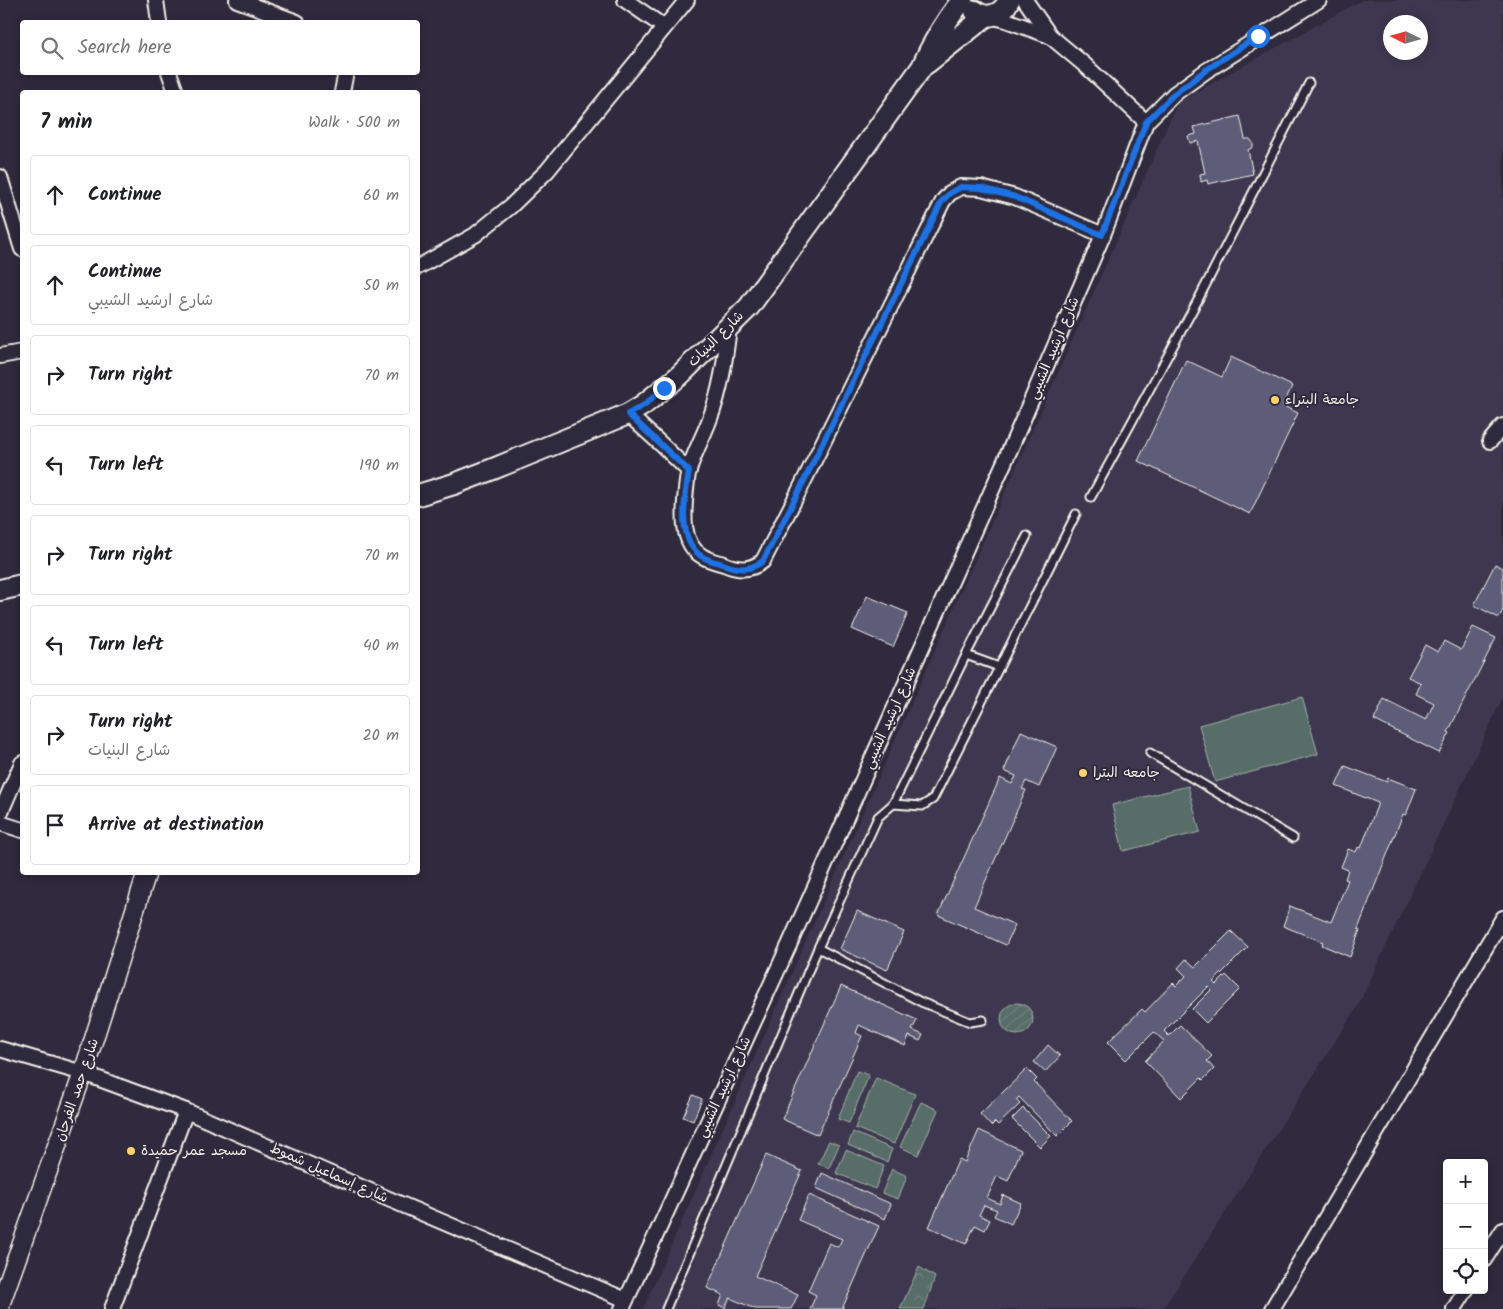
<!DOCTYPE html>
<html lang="en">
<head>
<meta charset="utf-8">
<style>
  :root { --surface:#fff; --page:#f6f6f6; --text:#202124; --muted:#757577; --line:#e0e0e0 }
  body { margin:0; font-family:Kalam,"Playpen Sans Arabic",sans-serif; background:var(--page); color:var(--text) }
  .controls { position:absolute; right:15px; bottom:15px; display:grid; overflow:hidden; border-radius:5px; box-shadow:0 2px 12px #0003 }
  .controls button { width:45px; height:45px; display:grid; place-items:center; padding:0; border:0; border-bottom:1px solid var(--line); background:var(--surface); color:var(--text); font:25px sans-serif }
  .compass { position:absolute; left:1383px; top:15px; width:45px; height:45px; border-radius:50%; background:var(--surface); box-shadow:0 2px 12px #0003; rotate:275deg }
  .stop { position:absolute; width:15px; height:15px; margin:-11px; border:4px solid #1a73e8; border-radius:50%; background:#fff }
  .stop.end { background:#1a73e8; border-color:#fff; box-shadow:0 1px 5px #0008 }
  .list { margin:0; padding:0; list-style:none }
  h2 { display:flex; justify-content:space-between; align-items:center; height:65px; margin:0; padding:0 20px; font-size:21px }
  h2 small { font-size:16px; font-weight:400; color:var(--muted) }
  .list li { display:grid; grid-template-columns:32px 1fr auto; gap:15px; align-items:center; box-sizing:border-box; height:80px; margin:0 10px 10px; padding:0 10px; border:1px solid var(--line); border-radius:5px }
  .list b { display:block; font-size:19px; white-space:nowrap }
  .list p { margin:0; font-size:16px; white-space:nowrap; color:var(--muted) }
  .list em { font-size:16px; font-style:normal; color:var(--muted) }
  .icon { flex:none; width:28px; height:28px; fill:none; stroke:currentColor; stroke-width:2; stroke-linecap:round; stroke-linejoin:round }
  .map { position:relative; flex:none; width:1503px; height:1309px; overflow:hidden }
  .search { position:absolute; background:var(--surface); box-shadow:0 2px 12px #0003; left:20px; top:20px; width:400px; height:55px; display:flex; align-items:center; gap:12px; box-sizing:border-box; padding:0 18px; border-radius:5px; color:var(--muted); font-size:19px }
  .panel { position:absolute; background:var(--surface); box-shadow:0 2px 12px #0003; left:20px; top:90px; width:400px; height:785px; border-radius:5px }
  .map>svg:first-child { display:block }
  .built { fill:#3d394f; fill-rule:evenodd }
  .grass { fill:#576d67; stroke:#a6afa8 }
  .forest { fill:url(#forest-crowns); stroke:#a6afa8 }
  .garden { fill:url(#garden-furrows); stroke:#a6afa8 }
  .building { fill:#5d5d7a; stroke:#f4f1e8 }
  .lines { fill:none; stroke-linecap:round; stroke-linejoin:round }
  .service-casing { stroke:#f4f1e8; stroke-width:11 }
  .minor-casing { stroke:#f4f1e8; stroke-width:18 }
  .tertiary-casing { stroke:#f4f1e8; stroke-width:21 }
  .secondary-casing { stroke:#f4f1e8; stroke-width:24 }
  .service { stroke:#2f2a3d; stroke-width:7 }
  .minor { stroke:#2f2a3d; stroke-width:14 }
  .tertiary { stroke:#2f2a3d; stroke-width:18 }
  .secondary { stroke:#2f2a3d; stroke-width:20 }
  .route { stroke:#1a73e8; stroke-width:6 }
  .poi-dot { fill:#ffd166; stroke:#2f2a3d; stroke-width:2 }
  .labels { text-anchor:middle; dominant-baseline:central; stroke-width:4; stroke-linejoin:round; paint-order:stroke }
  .street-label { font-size:14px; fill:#f4f1e8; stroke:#2f2a3d }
  .poi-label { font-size:14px; fill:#f4f1e8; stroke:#2f2a3d; text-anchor:start }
</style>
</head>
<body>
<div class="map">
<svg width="1503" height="1309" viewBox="0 0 1503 1309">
  <defs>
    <pattern id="forest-crowns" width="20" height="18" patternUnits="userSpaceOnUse" patternTransform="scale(1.25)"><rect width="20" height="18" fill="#576d67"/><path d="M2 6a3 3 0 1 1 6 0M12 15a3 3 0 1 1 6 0" fill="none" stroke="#70827d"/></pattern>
    <pattern id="garden-furrows" width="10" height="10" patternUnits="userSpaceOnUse" patternTransform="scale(1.25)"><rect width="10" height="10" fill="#576d67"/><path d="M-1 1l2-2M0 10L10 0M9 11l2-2" fill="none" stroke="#70827d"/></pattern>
  </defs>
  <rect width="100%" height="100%" fill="#2f2a3d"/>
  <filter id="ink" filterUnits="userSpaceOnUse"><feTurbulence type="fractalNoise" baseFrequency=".02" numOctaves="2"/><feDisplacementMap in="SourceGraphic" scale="10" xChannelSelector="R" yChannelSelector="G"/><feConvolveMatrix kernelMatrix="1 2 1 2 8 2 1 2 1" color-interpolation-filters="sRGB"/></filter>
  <g filter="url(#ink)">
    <path class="built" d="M1362 0H1503V697L1358 1006 1163 1309H643L1178 102ZM1390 22H1420V52H1390Z"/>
    <g class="grass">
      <polygon points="1302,697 1318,754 1215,782 1199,725"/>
      <polygon points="1188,786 1200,832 1123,851 1112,805"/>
      <polygon points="857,1071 869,1075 849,1123 838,1119"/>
      <polygon points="876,1078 915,1094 894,1144 855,1128"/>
      <polygon points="921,1102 938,1110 918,1155 900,1147"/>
      <polygon points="853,1132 892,1149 887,1162 848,1145"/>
      <polygon points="829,1141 839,1145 829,1168 818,1164"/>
      <polygon points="846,1150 884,1166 875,1189 836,1173"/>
      <polygon points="892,1169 907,1176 898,1199 882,1193"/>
    </g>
    <polygon class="forest" points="919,1267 935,1277 924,1309 900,1309"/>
    <circle class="garden" cx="1017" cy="1019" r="16"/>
    <g class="building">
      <polygon points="1240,116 1245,139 1250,139 1253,143 1253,147 1248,150 1253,174 1208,184 1207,180 1201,182 1200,174 1205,173 1198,141 1190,143 1188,136 1196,134 1194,127"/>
      <polygon points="1231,357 1292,386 1283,406 1298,413 1250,514 1138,461 1186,360 1222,377"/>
      <polygon points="1495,564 1503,568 1503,610 1499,618 1474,605"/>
      <polygon points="867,596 908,613 893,647 852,629"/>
      <polygon points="1473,627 1496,638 1448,732 1450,733 1439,753 1374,720 1384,699 1426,720 1434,703 1416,694 1421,683 1408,677 1425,645 1438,652 1444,641 1461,650"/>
      <polygon points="1021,731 1057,747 1039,787 1026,781 1022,789 1026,790 974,907 1015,925 1006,945 938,915 1000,778 1012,784 1016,776 1004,771"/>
      <polygon points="1345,766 1387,782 1388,778 1416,789 1406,815 1403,814 1358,929 1360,930 1350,957 1322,945 1323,942 1283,926 1290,906 1331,922 1348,880 1345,879 1348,870 1341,867 1348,849 1356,852 1358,847 1361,848 1378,803 1336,786"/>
      <polygon points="857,911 904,932 887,970 840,949"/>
      <polygon points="1231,931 1248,947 1213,982 1216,985 1226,975 1240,989 1206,1023 1192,1009 1211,990 1208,987 1164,1031 1169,1036 1180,1025 1212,1056 1207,1061 1214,1069 1203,1080 1201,1078 1181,1098 1145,1061 1164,1041 1154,1032 1126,1060 1108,1042 1142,1009 1145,1012 1173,983 1176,986 1186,976 1178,968 1186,959 1195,967"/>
      <polygon points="841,986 917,1020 912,1030 923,1035 920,1041 909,1036 905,1046 859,1025 856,1033 862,1036 818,1135 782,1119"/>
      <polygon points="1048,1045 1060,1056 1045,1072 1034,1062"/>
      <polygon points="1027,1069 1037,1079 1034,1082 1072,1121 1057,1136 1019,1097 1016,1100 1020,1104 998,1125 995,1122 991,1126 980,1114"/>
      <polygon points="693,1095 702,1099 693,1121 683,1117"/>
      <polygon points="1023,1108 1051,1136 1040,1147 1012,1119"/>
      <polygon points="979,1130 1021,1150 1008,1181 997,1176 987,1198 1000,1204 1003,1195 1021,1203 1011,1224 994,1216 997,1210 984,1205 979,1215 990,1220 985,1230 975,1225 966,1244 929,1227 959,1159 965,1162"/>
      <polygon points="766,1155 802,1171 755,1276 798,1295 791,1309 755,1309 730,1298 725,1308 719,1305 723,1295 707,1288"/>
      <polygon points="822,1173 891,1204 885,1219 816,1188"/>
      <polygon points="809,1195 879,1226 842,1309 810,1309 816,1295 808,1291 829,1243 838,1247 842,1239 798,1220"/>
    </g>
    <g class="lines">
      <defs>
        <g id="service">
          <polyline points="1091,497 1198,300 1309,83"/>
          <polyline points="966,655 999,667"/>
          <polyline points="1150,753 1293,838"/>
          <polyline points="893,804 966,655 1027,536"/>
          <polyline points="818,948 921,1002 970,1022 983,1020"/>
          <polyline points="666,1309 818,948 878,817 893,804 922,806 933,799 1076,514"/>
        </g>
        <g id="minor">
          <polyline points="156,0 159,22"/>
          <polyline points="237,0 297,22"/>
          <polyline points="625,0 664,27"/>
          <polyline points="1025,0 1050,36 1086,66 1146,122"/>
          <polyline points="990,16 1006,20 1050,36"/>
          <polyline points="169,72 176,92"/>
          <polyline points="342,92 346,72"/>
          <polyline points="0,177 22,249"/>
          <polyline points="418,267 475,235 511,206 547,171 687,0"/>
          <path d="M729 328C725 360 721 391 709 421 703 437 694 453 689 470 687 476 687 483 686 489 684 511 680 543 702 556 708 560 717 562 724 564 738 570 750 571 763 561L799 491 943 201 950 193 961 187 981 188 1015 197 1103 235"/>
          <polyline points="0,356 22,352"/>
          <polyline points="628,414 662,445 689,471"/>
          <polyline points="1490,441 1503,426"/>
          <polyline points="0,814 22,763"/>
          <polyline points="0,823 22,830"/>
          <polyline points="0,1049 83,1073 186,1111 377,1194 626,1300"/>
          <polyline points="1484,1260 1503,1230"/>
          <polyline points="112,1309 186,1111"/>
          <polyline points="622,1309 790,943 1008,454 1103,235 1146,122 1174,94 1206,71 1319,0"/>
          <polyline points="1272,1309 1503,918"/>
          <polyline points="1454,1309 1466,1290"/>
        </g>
        <polyline id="tertiary" points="0,1305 83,1073 147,872"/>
        <g id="secondary">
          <path d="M975 11C987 21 1003 14 1009 0"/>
          <polyline points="927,63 986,16"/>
          <path d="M418 495 454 484 493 469 628 414 643 405 679 376 749 307 922 67C932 43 946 21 962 0"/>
          <polyline points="0,590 22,585"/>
        </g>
      </defs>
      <use href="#service" class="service-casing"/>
      <use href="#minor" class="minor-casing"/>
      <use href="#tertiary" class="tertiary-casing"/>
      <use href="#secondary" class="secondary-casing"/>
      <use href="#service" class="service"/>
      <use href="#minor" class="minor"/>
      <use href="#tertiary" class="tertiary"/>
      <use href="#secondary" class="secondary"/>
    </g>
  </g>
  <g class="lines" filter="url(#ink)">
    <path class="route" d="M664 388 644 405 628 414 689 471C685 497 676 538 701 556 707 560 716 562 723 564 738 570 750 571 763 561L799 491 942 201 950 193 961 187 981 188 1015 197 1102 235 1146 122 1174 94 1206 70 1258 36"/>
  </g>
  <g class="poi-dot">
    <circle cx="1275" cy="400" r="5"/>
    <circle cx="1083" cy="773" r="5"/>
    <circle cx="131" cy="1151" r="5"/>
  </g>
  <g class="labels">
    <g class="street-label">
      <text transform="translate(716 339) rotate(-45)">شارع البنيات</text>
      <text transform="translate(1054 348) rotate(-67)">شارع ارشيد الشيبي</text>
      <text transform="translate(890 718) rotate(-66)">شارع ارشيد الشيبي</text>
      <text transform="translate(724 1087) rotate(-65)">شارع ارشيد الشيبي</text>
      <text transform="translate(77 1090) rotate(-71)">شارع حمد الفرحان</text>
      <text transform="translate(329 1173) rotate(24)">شارع إسماعيل شموط</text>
    </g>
    <g class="poi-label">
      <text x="1285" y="400">جامعة البتراء</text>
      <text x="1093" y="773">جامعه البترا</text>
      <text x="141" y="1151">مسجد عمر حميدة</text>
    </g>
  </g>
</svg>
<div class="controls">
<button>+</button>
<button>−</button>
<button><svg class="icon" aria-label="locate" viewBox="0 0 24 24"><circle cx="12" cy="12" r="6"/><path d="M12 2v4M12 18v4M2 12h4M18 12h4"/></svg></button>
</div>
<svg class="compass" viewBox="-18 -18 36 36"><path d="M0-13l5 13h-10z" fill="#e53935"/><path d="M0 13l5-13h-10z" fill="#757577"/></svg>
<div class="stop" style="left:1258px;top:36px"></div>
<div class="stop end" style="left:664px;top:388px"></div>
<div class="search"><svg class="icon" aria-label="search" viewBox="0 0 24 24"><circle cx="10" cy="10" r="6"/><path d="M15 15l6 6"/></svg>Search here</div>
<section class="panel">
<h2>7 min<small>Walk · 500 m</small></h2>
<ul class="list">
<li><svg class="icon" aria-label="ahead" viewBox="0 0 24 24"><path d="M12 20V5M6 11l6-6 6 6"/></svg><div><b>Continue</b></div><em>60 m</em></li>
<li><svg class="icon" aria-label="ahead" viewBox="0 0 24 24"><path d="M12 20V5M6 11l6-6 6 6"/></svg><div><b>Continue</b><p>شارع ارشيد الشيبي</p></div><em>50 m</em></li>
<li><svg class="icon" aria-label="right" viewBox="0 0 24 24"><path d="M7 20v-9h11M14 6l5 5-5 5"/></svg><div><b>Turn right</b></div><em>70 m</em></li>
<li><svg class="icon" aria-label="left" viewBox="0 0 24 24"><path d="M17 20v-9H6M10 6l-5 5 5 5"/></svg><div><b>Turn left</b></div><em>190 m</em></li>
<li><svg class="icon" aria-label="right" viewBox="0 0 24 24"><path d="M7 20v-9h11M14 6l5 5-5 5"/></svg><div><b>Turn right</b></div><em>70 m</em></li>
<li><svg class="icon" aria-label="left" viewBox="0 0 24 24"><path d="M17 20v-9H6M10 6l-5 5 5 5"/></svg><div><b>Turn left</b></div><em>40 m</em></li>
<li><svg class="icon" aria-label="right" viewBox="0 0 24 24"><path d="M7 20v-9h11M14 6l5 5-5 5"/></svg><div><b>Turn right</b><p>شارع البنيات</p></div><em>20 m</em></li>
<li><svg class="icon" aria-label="arrive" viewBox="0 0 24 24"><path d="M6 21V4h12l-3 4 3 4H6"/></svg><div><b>Arrive at destination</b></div></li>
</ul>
</section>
</div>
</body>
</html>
